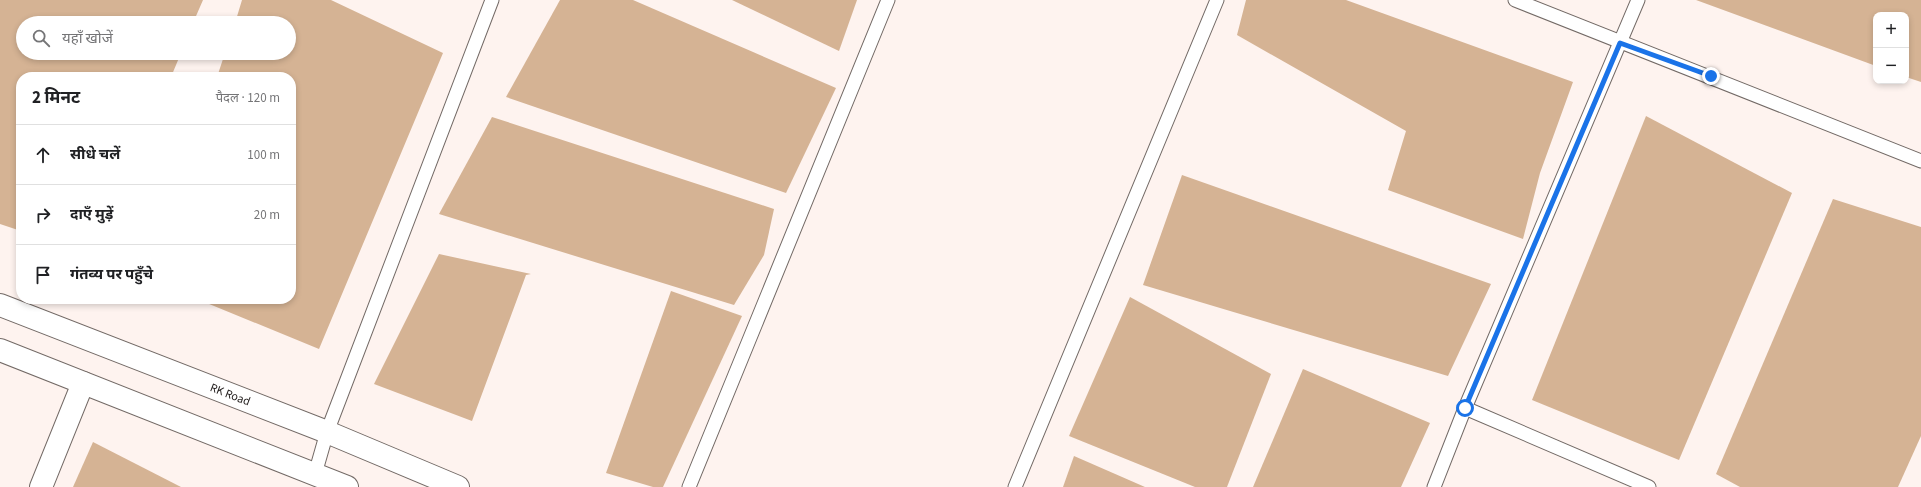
<!DOCTYPE html>
<html lang="hi">
<head>
<meta charset="utf-8">
<style>
  :root { --surface:#fff; --page:#f2f2f2; --text:#202124; --muted:#757577; --line:#e0e0e0 }
  body { margin:0; font-family:"Source Sans 3","Noto Sans Devanagari",sans-serif; background:var(--page); color:var(--text) }
  .controls { position:absolute; right:12px; top:12px; display:grid; overflow:hidden; border-radius:8px; box-shadow:0 2px 6px #0003 }
  .controls button { width:36px; height:36px; display:grid; place-items:center; padding:0; border:0; border-bottom:1px solid var(--line); background:var(--surface); color:var(--text); font:20px sans-serif }
  .stop { position:absolute; width:12px; height:12px; margin:-9px; border:3px solid #1a73e8; border-radius:50%; background:#fff }
  .stop.end { background:#1a73e8; border-color:#fff; box-shadow:0 1px 4px #0008 }
  .list { margin:0; padding:0; list-style:none }
  h2 { display:flex; justify-content:space-between; align-items:center; height:52px; margin:0; padding:0 16px; font-size:17px }
  h2 small { font-size:13px; font-weight:400; color:var(--muted) }
  .list li { display:grid; grid-template-columns:26px 1fr auto; gap:12px; align-items:center; box-sizing:border-box; height:60px; padding:0 16px; border-top:1px solid var(--line) }
  .list b { display:block; font-size:15px; white-space:nowrap }
  .list em { font-size:13px; font-style:normal; color:var(--muted) }
  .icon { flex:none; width:22px; height:22px; fill:none; stroke:currentColor; stroke-width:2; stroke-linecap:round; stroke-linejoin:round }
  .map { position:relative; flex:none; width:1921px; height:487px; overflow:hidden }
  .search { position:absolute; background:var(--surface); box-shadow:0 2px 6px #0003; left:16px; top:16px; width:280px; height:44px; display:flex; align-items:center; gap:10px; box-sizing:border-box; padding:0 14px; border-radius:22px; color:var(--muted); font-size:15px }
  .panel { position:absolute; background:var(--surface); box-shadow:0 2px 6px #0003; left:16px; top:72px; width:280px; height:232px; border-radius:16px }
  .map>svg:first-child { display:block }
  .building { fill:#d5b394 }
  .lines { fill:none; stroke-linecap:round; stroke-linejoin:round }
  .service-casing { stroke:#736a66; stroke-width:15 }
  .minor-casing { stroke:#736a66; stroke-width:24 }
  .tertiary-casing { stroke:#736a66; stroke-width:24 }
  .service { stroke:#fff; stroke-width:13 }
  .minor { stroke:#fff; stroke-width:22 }
  .tertiary { stroke:#fff; stroke-width:22 }
  .route { stroke:#1a73e8; stroke-width:5 }
  .labels { text-anchor:middle; dominant-baseline:central; stroke-width:3; stroke-linejoin:round; paint-order:stroke }
  .street-label { font-size:12px; fill:#272322; stroke:#fff }
</style>
</head>
<body>
<div class="map">
<svg width="1921" height="487" viewBox="0 0 1921 487">
  <rect width="100%" height="100%" fill="#fef3ef"/>
  <g class="building">
    <polygon points="0,0 203,0 193,23 23,23 23,53 181,53 171,77 21,77 21,231 0,224"/>
    <polygon points="242,0 331,0 443,53 319,349 197,299 291,299 291,77 217,77 225,53 289,53 289,23 235,23"/>
    <polygon points="560,0 633,0 836,88 786,193 506,97"/>
    <polygon points="732,0 857,0 839,51"/>
    <polygon points="1246,0 1346,0 1573,82 1540,173 1523,239 1388,190 1406,131 1237,35"/>
    <polygon points="1696,0 1921,0 1921,82 1906,77 1906,15 1876,15 1876,66"/>
    <polygon points="1646,116 1792,193 1679,460 1532,400"/>
    <polygon points="492,117 774,209 764,255 734,305 439,214"/>
    <polygon points="1182,175 1491,284 1448,376 1143,285"/>
    <polygon points="1833,199 1921,227 1921,436 1898,487 1740,487 1716,474"/>
    <polygon points="439,254 531,274 526,275 472,421 374,384"/>
    <polygon points="671,291 742,316 663,487 653,487 606,473"/>
    <polygon points="1130,297 1271,374 1227,487 1195,487 1069,436"/>
    <polygon points="1303,369 1430,423 1401,487 1253,487"/>
    <polygon points="93,442 181,487 73,487"/>
    <polygon points="1074,456 1145,487 1063,487"/>
  </g>
  <g class="lines">
    <defs>
      <g id="service">
        <polyline points="1515,0 1921,161"/>
        <polyline points="1465,408 1649,487"/>
        <polyline points="315,474 327,432 492,0"/>
        <polyline points="689,487 888,0"/>
        <polyline points="1015,487 1217,0"/>
        <polyline points="1434,487 1465,408 1638,0"/>
      </g>
      <polyline id="minor" points="41,487 83,383"/>
      <g id="tertiary">
        <path id="s1" d="M0 305 327 432 458 487"/>
        <polyline points="0,350 347,487"/>
      </g>
    </defs>
    <use href="#service" class="service-casing"/>
    <use href="#minor" class="minor-casing"/>
    <use href="#tertiary" class="tertiary-casing"/>
    <use href="#service" class="service"/>
    <use href="#minor" class="minor"/>
    <use href="#tertiary" class="tertiary"/>
  </g>
  <g class="lines">
    <polyline class="route" points="1465,408 1620,43 1711,76"/>
  </g>
  <g class="labels">
    <g class="street-label">
      <text stroke="none"><textPath href="#s1" startOffset="247">RK Road</textPath></text>
    </g>
  </g>
</svg>
<div class="controls">
<button>+</button>
<button>−</button>
</div>
<div class="stop" style="left:1465px;top:408px"></div>
<div class="stop end" style="left:1711px;top:76px"></div>
<div class="search"><svg class="icon" aria-label="search" viewBox="0 0 24 24"><circle cx="10" cy="10" r="6"/><path d="M15 15l6 6"/></svg>यहाँ खोजें</div>
<section class="panel">
<h2>2 मिनट<small>पैदल · 120 m</small></h2>
<ul class="list">
<li><svg class="icon" aria-label="ahead" viewBox="0 0 24 24"><path d="M12 20V5M6 11l6-6 6 6"/></svg><div><b>सीधे चलें</b></div><em>100 m</em></li>
<li><svg class="icon" aria-label="right" viewBox="0 0 24 24"><path d="M7 20v-9h11M14 6l5 5-5 5"/></svg><div><b>दाएँ मुड़ें</b></div><em>20 m</em></li>
<li><svg class="icon" aria-label="arrive" viewBox="0 0 24 24"><path d="M6 21V4h12l-3 4 3 4H6"/></svg><div><b>गंतव्य पर पहुँचे</b></div></li>
</ul>
</section>
</div>
</body>
</html>
